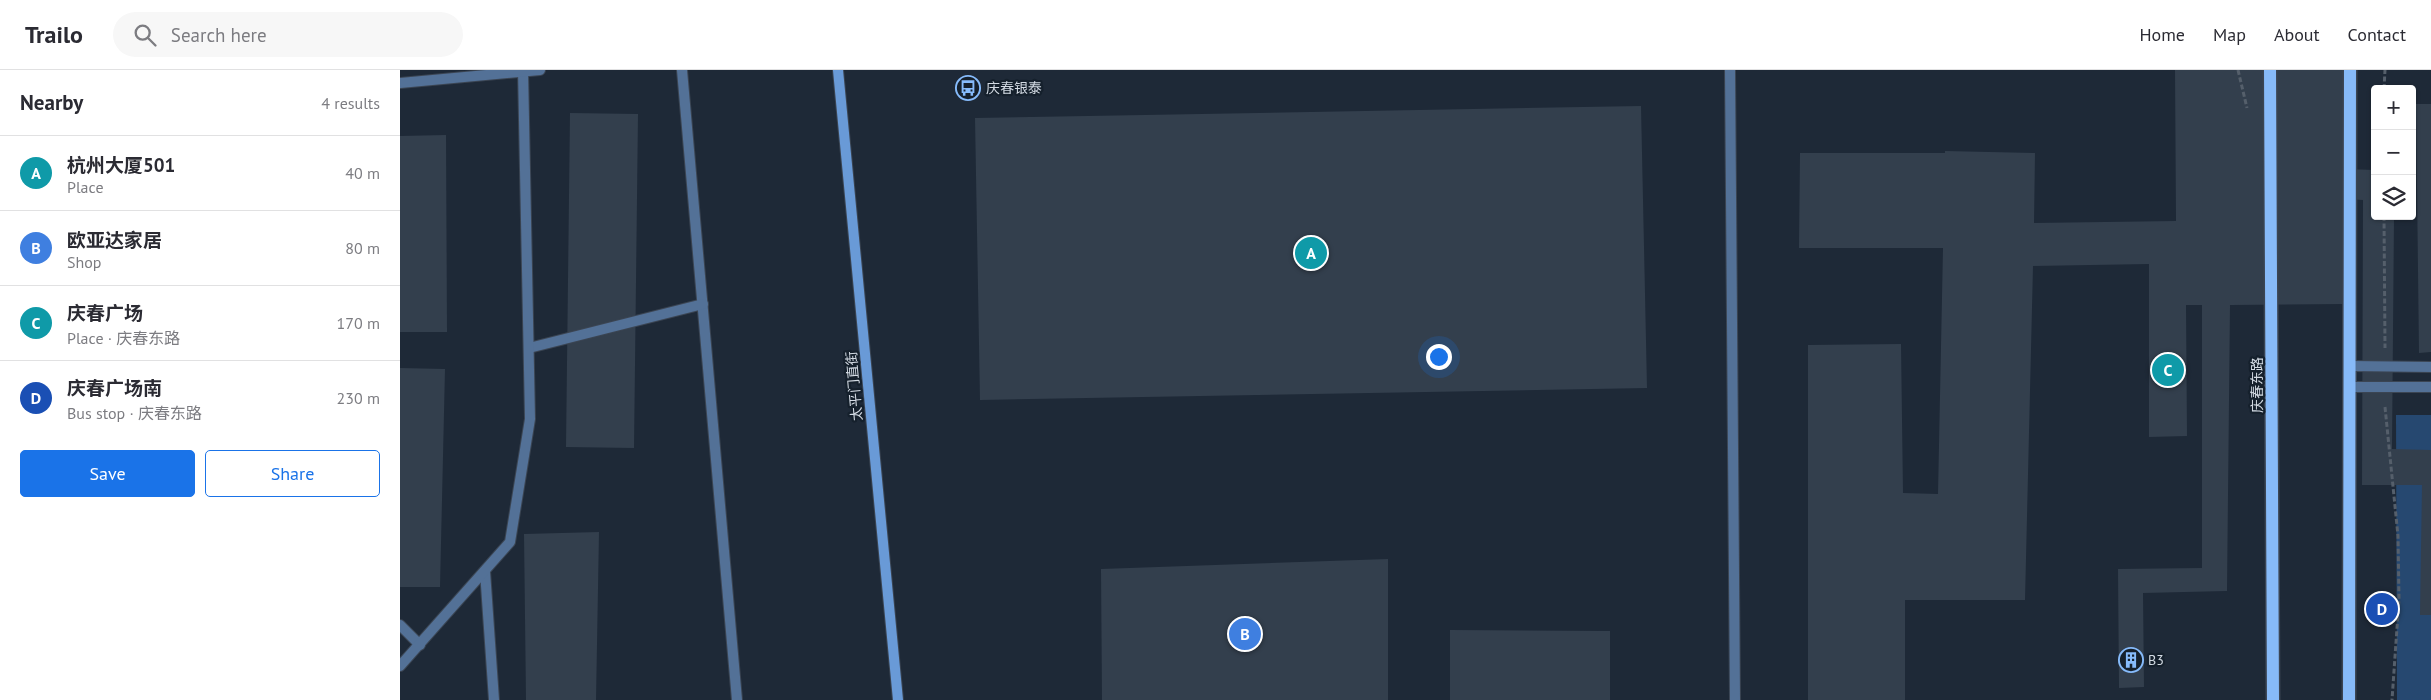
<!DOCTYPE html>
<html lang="en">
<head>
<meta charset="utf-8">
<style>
  :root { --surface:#fff; --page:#f7f7f7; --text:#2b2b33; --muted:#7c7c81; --line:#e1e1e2; --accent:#1a73e8 }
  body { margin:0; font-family:"PT Sans","Noto Sans SC",sans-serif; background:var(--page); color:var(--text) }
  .controls { position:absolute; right:15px; top:15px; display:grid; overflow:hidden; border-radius:5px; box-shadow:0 1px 4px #0004 }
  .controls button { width:45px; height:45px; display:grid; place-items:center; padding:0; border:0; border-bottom:1px solid var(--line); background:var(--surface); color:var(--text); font:25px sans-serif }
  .you { position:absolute; left:1038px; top:286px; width:18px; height:18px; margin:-12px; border:4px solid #fff; border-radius:50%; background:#1a73e8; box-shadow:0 0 0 8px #1a73e833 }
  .badge { display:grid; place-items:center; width:32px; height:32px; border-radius:50%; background:var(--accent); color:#fff; font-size:16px; font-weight:700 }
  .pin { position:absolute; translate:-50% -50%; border:2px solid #fff; box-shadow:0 1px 5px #0006 }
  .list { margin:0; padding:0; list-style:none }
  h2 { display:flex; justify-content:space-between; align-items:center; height:65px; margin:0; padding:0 20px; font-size:21px }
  h2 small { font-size:16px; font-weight:400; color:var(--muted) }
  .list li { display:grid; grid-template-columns:32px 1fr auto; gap:15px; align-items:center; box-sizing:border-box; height:75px; padding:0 20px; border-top:1px solid var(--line) }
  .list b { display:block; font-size:19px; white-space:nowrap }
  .list p { margin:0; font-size:16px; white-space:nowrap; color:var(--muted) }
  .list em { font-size:16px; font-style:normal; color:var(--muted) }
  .actions { display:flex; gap:10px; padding:15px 20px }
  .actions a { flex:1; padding:11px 0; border:1px solid var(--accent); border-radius:5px; text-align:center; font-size:18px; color:var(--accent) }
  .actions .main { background:var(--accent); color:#fff }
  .icon { flex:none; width:28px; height:28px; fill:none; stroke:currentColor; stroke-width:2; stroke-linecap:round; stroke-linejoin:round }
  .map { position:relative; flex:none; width:2031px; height:630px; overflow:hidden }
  header { display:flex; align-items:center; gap:30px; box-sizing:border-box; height:70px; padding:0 25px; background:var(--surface); border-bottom:1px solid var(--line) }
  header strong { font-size:24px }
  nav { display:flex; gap:28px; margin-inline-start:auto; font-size:18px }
  .search { width:350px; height:45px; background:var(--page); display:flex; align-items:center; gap:12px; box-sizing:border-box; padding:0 18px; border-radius:28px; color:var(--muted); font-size:19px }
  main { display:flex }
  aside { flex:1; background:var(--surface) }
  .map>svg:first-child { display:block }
  .green { fill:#264870 }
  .building { fill:#333f4d }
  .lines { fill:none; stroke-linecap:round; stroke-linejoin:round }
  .lane-casing { stroke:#3b4553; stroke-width:12 }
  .street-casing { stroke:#3b4553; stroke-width:12 }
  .secondary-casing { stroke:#3b4553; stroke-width:12 }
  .primary-casing { stroke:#3b4553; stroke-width:15 }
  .path { stroke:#555f6b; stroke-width:3; stroke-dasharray:5 2.5; stroke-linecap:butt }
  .lane { stroke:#537197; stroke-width:10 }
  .street { stroke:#537197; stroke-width:10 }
  .secondary { stroke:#699ad7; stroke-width:10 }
  .primary { stroke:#87baf8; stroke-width:12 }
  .labels { text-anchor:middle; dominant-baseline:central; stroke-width:4.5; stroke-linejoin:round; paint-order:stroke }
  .poi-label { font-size:14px; fill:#d3dae3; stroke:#15202c; text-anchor:start }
  .street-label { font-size:14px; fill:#d3dae3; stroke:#15202c }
</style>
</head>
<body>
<header>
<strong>Trailo</strong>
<div class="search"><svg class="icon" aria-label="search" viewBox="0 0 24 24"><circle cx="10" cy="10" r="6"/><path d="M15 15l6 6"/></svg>Search here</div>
<nav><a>Home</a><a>Map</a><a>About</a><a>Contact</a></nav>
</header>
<main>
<aside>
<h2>Nearby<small>4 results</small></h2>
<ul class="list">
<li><span class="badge" style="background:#0f9aa8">A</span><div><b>杭州大厦501</b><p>Place</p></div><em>40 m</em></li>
<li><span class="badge" style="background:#3f7fe0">B</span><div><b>欧亚达家居</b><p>Shop</p></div><em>80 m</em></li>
<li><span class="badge" style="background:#0f9aa8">C</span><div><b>庆春广场</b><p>Place · 庆春东路</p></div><em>170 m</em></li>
<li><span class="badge" style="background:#1a4fb4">D</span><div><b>庆春广场南</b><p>Bus stop · 庆春东路</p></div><em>230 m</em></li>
</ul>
<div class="actions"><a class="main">Save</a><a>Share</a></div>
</aside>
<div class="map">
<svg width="2031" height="630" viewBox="0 0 2031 630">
  <rect width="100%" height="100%" fill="#1e2937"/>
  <polygon class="green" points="1996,345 2031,345 2031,630 1997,630"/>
  <g class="building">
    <polygon points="1775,0 1945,0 1945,99 1975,100 1975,146 1994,146 1992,379 2031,380 2031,545 2020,545 2022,415 1962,415 1963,130 1945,129 1943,234 1830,235 1827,521 1743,523 1744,617 1719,618 1718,499 1802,498 1802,235 1786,235 1787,366 1749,367 1749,194 1633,196 1625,530 1505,530 1505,630 1408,630 1408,275 1501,274 1503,423 1538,424 1543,178 1399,178 1400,83 1545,83 1545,81 1635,83 1634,153 1776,151"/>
    <polygon points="2016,34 2031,34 2031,282 2019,283"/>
    <polygon points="1241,36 1247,318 580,330 575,48"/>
    <polygon points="170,43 238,44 234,378 166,377"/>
    <polygon points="46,65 47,262 0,262 0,66"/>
    <polygon points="0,298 45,299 40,517 0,517"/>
    <polygon points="199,462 196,630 126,630 124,464"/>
    <polygon points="988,489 988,630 702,630 701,499"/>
    <polygon points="1050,560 1210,561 1210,630 1050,630"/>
  </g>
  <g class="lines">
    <defs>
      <g id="lane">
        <polyline points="282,0 337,630"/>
        <polyline points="129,278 303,234"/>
        <polyline points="1950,296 2031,297"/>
        <polyline points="1950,317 2031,317"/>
        <polyline points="85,501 94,630"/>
        <polyline points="0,555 20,575"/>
        <polyline points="0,596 110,472 130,349 123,0"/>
      </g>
      <g id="street">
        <polyline points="1330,0 1335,630"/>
        <polyline points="0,13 140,0"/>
      </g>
      <polyline id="secondary" points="438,0 498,630"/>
      <g id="primary">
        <polyline points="1870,0 1873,630"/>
        <polyline points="1949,630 1950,0"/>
      </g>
    </defs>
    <use href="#lane" class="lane-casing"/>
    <use href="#street" class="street-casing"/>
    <use href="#secondary" class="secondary-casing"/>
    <use href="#primary" class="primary-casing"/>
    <g class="path">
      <polyline points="1838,0 1847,38"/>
      <polyline points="1984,19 1985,0"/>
      <polyline points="1984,146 1985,278"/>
      <polyline points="1985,337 1998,466 1999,529 1992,630"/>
    </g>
    <use href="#lane" class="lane"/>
    <use href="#street" class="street"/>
    <use href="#secondary" class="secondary"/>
    <use href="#primary" class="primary"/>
  </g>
  <defs>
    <symbol id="bus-ring" viewBox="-11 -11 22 22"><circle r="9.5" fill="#15202c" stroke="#86bbfb" stroke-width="1.5"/><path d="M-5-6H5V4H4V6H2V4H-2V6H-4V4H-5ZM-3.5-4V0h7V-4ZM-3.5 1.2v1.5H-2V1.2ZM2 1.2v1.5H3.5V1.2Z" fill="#86bbfb"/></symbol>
    <symbol id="building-ring" viewBox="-11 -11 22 22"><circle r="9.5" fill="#15202c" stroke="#86bbfb" stroke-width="1.5"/><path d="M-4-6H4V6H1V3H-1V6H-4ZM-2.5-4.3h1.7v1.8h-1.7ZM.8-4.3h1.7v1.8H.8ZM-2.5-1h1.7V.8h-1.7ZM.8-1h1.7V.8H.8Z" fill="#86bbfb"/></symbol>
  </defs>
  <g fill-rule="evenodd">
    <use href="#bus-ring" x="554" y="4" width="28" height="28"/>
    <use href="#building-ring" x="1717" y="576" width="28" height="28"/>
  </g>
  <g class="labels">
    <g class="poi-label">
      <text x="586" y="18">庆春银泰</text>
      <text x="1748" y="590">B3</text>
    </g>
    <g class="street-label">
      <text transform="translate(1857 315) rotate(-90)">庆春东路</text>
      <text transform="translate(454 316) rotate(-95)">太平门直街</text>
    </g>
  </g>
</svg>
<div class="controls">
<button>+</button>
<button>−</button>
<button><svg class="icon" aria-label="layers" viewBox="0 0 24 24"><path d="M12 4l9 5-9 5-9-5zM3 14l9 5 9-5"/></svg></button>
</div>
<div class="you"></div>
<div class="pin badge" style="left:911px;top:183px;background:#0f9aa8">A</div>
<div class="pin badge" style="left:845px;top:564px;background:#3f7fe0">B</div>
<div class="pin badge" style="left:1768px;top:300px;background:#0f9aa8">C</div>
<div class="pin badge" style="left:1982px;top:539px;background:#1a4fb4">D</div>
</div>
</main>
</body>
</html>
